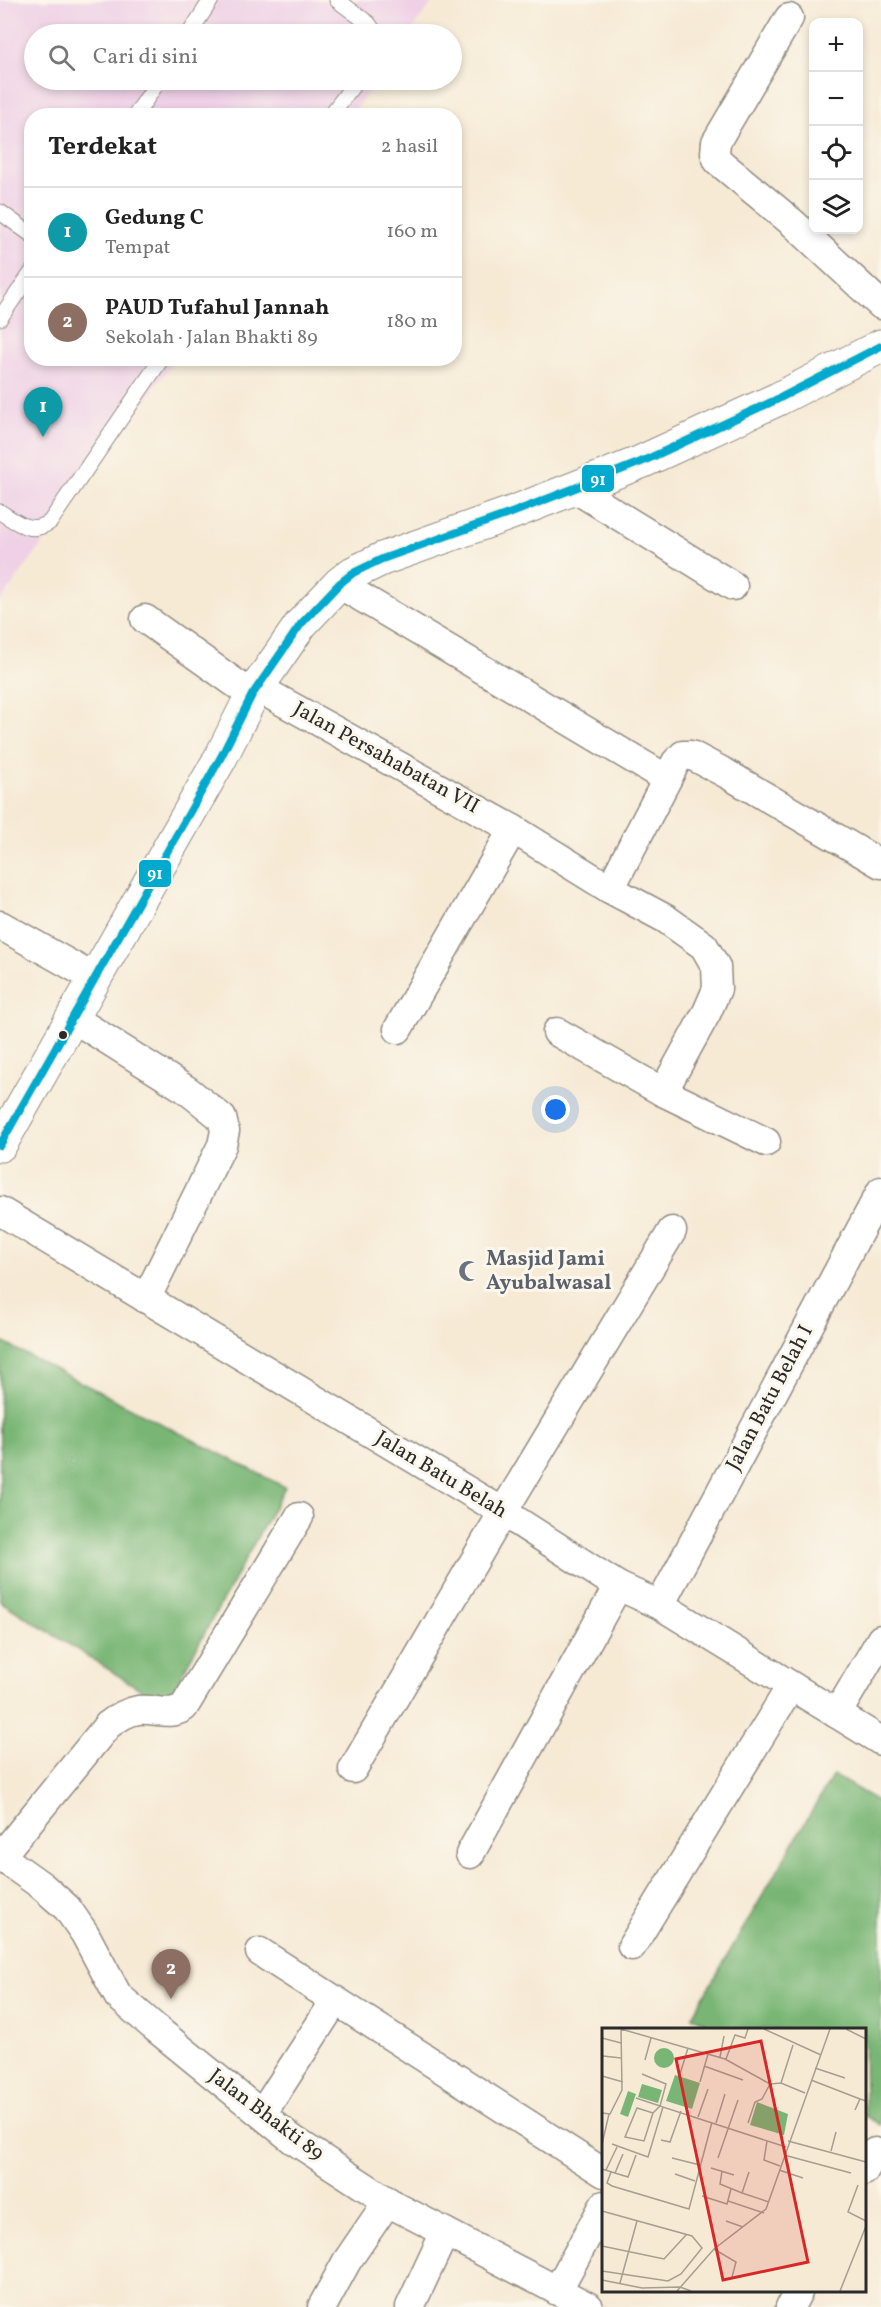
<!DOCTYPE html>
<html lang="id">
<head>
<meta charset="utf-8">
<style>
  :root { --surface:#fff; --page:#f2f2f2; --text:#222; --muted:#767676; --line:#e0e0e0; --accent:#d1495b }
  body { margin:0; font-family:Vollkorn,serif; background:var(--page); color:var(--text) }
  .controls { position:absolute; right:18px; top:18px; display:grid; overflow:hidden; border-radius:12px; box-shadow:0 3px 9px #0003 }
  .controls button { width:54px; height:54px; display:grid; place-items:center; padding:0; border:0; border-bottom:2px solid var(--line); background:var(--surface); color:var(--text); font:30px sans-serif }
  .you { position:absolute; left:556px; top:1110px; width:21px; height:21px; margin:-15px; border:4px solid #fff; border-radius:50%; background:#1a73e8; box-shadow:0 0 0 9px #1a73e833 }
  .badge { display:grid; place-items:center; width:39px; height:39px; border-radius:50%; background:var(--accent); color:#fff; font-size:20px; font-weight:700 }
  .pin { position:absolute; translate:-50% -50px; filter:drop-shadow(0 2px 3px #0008) }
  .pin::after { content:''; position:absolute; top:32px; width:21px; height:18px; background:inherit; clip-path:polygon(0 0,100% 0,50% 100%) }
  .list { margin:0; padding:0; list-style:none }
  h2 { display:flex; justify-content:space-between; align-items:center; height:78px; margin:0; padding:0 24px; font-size:26px }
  h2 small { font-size:20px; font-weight:400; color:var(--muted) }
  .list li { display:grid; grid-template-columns:39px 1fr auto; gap:18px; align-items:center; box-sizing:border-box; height:90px; padding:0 24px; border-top:2px solid var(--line) }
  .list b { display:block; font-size:22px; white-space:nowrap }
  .list p { margin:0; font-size:20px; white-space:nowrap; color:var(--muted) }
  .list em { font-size:20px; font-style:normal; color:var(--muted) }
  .icon { flex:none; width:33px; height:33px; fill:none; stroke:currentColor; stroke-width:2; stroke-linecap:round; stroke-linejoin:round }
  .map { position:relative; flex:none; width:881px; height:2307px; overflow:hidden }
  .search { position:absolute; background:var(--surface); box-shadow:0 3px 9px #0003; left:24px; top:24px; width:438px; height:66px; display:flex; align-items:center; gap:15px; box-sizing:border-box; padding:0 21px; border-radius:33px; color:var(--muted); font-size:22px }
  .panel { position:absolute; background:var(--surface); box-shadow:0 3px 9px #0003; left:24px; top:108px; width:438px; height:258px; border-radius:24px }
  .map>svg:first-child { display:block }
  .built { fill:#efd0e6 }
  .forest { fill:#79b675; stroke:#527050; stroke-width:1.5 }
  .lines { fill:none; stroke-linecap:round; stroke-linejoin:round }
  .service-casing { stroke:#908a80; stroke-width:17 }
  .minor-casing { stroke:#908a80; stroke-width:31 }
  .tertiary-casing { stroke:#908a80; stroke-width:35 }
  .service { stroke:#fff; stroke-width:15 }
  .minor { stroke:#fff; stroke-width:28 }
  .tertiary { stroke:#fff; stroke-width:33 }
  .bus-1-casing { stroke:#fbf7ec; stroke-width:12 }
  .bus-1 { stroke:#00a9ce; stroke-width:8 }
  .bus-dot { fill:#2b2b2b; stroke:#fbf7ec; stroke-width:2 }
  .labels { text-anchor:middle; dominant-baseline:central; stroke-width:6; stroke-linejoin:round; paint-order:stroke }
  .street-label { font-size:21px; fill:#2b2b2b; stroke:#fbf7ec }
  .worship-label { font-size:21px; font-weight:bold; fill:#5b616d; stroke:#fbf7ec; text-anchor:start }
  .inset-road { fill:none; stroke:#a59e91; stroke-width:1.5 }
  .view { fill:#d62828; fill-opacity:0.15; stroke:#d62828; stroke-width:3 }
  .inset-edge { fill:none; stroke:#2b2b2b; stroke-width:3 }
  .line-badge { stroke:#fbf7ec; stroke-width:2 }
  .badge-label { font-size:16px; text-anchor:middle; font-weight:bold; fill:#fff }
</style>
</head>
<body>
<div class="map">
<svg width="881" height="2307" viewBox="0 0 881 2307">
  <rect width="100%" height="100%" fill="#fbf7ec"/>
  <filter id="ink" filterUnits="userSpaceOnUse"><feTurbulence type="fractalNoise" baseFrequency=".0167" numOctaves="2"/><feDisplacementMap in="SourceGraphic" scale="12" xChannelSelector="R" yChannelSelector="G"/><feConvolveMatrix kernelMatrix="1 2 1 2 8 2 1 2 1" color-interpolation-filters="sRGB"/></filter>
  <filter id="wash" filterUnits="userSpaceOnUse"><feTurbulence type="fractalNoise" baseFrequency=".008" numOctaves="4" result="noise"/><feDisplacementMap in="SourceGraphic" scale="24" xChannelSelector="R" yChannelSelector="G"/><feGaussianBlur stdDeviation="1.35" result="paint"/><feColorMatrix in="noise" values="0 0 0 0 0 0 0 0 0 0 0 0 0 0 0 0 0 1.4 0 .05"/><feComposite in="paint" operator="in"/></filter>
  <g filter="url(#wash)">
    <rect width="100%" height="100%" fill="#f6ead5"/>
    <polygon class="built" points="0,0 434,0 409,34 34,34 34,80 377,80 351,115 32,116 32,358 175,359 0,602"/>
    <g class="forest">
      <polygon points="0,1341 285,1487 165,1705 0,1601"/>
      <polygon points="833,1775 881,1803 881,2125 865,2116 864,2030 715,2029 692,2016"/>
    </g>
  </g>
  <g filter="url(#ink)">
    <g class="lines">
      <defs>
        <g id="service">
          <polyline points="337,0 368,23 376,34"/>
          <polyline points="189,34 211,0"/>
          <polyline points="135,116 159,80"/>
          <polyline points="330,116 357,80"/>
          <polyline points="0,212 32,235"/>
          <polyline points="0,318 32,272"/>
          <path d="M0 512C18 523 31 535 50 522L162 358"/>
        </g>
        <g id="minor">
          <polyline points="789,18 716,142 715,153 718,161 794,224 881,305"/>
          <polyline points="574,488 733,586"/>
          <polyline points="339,584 667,779"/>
          <polyline points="145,619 252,695"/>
          <polyline points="258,688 513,829 398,1029"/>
          <polyline points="513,829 610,889 666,919 704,946 716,967 717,989 707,1012 663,1092"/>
          <polyline points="610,889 676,762 683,755 691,755 727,774 881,864"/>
          <polyline points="0,925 94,978"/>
          <polyline points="71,1017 187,1090 222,1118 225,1131 222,1145 146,1299"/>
          <polyline points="557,1032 663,1092 766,1142"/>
          <polyline points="0,1211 503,1512 618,1586 660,1605 881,1741"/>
          <polyline points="660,1605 881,1191"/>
          <polyline points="837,1714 881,1639"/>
          <polyline points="353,1769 503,1512 672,1231"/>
          <polyline points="470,1854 618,1586"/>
          <polyline points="0,1856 42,1886 67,1908 85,1934 118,1996 153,2026 292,2139 393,2205 589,2307"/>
          <path d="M1 1856 108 1725C118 1718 126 1712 138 1710 155 1708 169 1717 184 1707L299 1517"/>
          <polyline points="632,1946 791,1686"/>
          <polyline points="260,1952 604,2173"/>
          <polyline points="262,2114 335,2001"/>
          <polyline points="864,2171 875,2152"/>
          <polyline points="557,2291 604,2205"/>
          <polyline points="322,2307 347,2261 388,2201"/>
          <polyline points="410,2307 445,2232"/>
          <polyline points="790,2307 799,2290"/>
        </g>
        <polyline id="tertiary" points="0,1145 221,757 252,695 301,624 339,584 353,573 382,559 514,512 641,462 778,399 881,346"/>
      </defs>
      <use href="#service" class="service-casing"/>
      <use href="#minor" class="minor-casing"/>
      <use href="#tertiary" class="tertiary-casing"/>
      <use href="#service" class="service"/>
      <use href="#minor" class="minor"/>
      <use href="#tertiary" class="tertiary"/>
      <defs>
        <polyline id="bus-1" points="0,1145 221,757 252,695 301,624 339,584 353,573 382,559 514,512 641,462 778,399 881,346"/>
      </defs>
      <use href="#bus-1" class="bus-1-casing"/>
      <use href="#bus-1" class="bus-1"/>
    </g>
  </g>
  <defs>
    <symbol id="mosque-bare" viewBox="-9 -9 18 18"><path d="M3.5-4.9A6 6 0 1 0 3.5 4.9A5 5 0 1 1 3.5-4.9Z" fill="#6b7280" stroke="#fbf7ec" stroke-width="2.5" paint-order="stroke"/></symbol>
  </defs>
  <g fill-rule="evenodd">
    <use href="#mosque-bare" x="454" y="1256" width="30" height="30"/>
  </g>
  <circle class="bus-dot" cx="63" cy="1035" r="5"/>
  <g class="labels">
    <g class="street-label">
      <text transform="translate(386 758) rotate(29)">Jalan Persahabatan VII</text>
      <text transform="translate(770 1398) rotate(-62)">Jalan Batu Belah I</text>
      <text transform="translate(441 1475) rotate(31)">Jalan Batu Belah</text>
      <text transform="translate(266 2115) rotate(37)">Jalan Bhakti 89</text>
    </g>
    <g class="worship-label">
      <text x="486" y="1259">Masjid Jami<tspan x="486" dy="24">Ayubalwasal</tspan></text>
    </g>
  </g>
  <g transform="translate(602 2028)">
    <rect width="264" height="264" fill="#f6ead5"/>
    <path d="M52 30a10 10 0 1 1 20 0a10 10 0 1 1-20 0ZM73 47 98 55 90 81 64 73ZM40 56 60 62 56 75 36 69ZM26 63 34 66 26 89 18 86ZM155 74 186 86 182 107 148 97Z" fill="#79b675"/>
    <path class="inset-road" d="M19 1 123 31 168 56 179 55 203 65M162 1 219 27M244 1 264 11M0 10 19 15M1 28 19 30M118 29 122 8M124 31 133 7 143 10 146 1M43 32 49 10M102 38 141 52M213 40 243 50M78 46 86 20M0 48 21 54M209 52 258 71M98 54 106 26M179 55 191 17M34 70 58 78 64 56 40 46M253 82 258 71 264 73M0 85 8 86 20 62 19 1M51 85 35 80 23 109 42 113 51 85 58 78 184 119M96 89 106 61M114 95 123 66M146 95 153 74 160 71 168 56M59 112 68 114 79 83M165 113 162 132 178 138M186 113 264 134M0 116 7 86M10 116 46 129 61 79M229 123 234 104M182 127 249 145M70 130 98 137M116 130 136 72M109 140 132 147M0 141 26 149 34 127M4 142 15 119M177 142 201 150M120 143 118 156 140 165M9 144 5 155 10 158 87 181 110 94M147 144 140 165 167 174M13 145 21 126M73 146 93 153M256 157 246 184 264 193M100 168 125 176 129 161M126 173 162 185M0 183 90 208 100 220 79 246 66 253 0 243M124 193 141 199M0 218 62 231 85 206M112 221 134 234 130 249M0 252 40 260 78 259 89 263M18 255 35 193M75 263 112 221 164 181 228 1M238 263 264 198"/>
    <path class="view" d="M159 13 206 234 121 252 74 31Z"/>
    <rect width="264" height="264" class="inset-edge"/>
  </g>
  <g class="line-badge">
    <rect x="581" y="464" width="34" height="29" rx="6" fill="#00a9ce"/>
    <rect x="138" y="859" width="34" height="29" rx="6" fill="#00a9ce"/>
  </g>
  <g class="badge-label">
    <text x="598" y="485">91</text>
    <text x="155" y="879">91</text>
  </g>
</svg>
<div class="controls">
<button>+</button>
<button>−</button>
<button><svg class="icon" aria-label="locate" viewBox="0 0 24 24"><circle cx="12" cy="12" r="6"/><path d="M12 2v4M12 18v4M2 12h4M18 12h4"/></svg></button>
<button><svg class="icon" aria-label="layers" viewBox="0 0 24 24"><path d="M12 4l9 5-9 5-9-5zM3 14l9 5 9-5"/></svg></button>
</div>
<div class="you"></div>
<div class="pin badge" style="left:43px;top:437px;background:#0f9aa8">1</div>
<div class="pin badge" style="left:171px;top:1999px;background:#8d6e63">2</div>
<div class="search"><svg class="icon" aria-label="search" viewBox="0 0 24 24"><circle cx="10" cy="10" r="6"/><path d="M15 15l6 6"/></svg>Cari di sini</div>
<section class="panel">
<h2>Terdekat<small>2 hasil</small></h2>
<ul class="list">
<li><span class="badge" style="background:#0f9aa8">1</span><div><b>Gedung C</b><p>Tempat</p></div><em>160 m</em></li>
<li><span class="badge" style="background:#8d6e63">2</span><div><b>PAUD Tufahul Jannah</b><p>Sekolah · Jalan Bhakti 89</p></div><em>180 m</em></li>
</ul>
</section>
</div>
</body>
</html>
